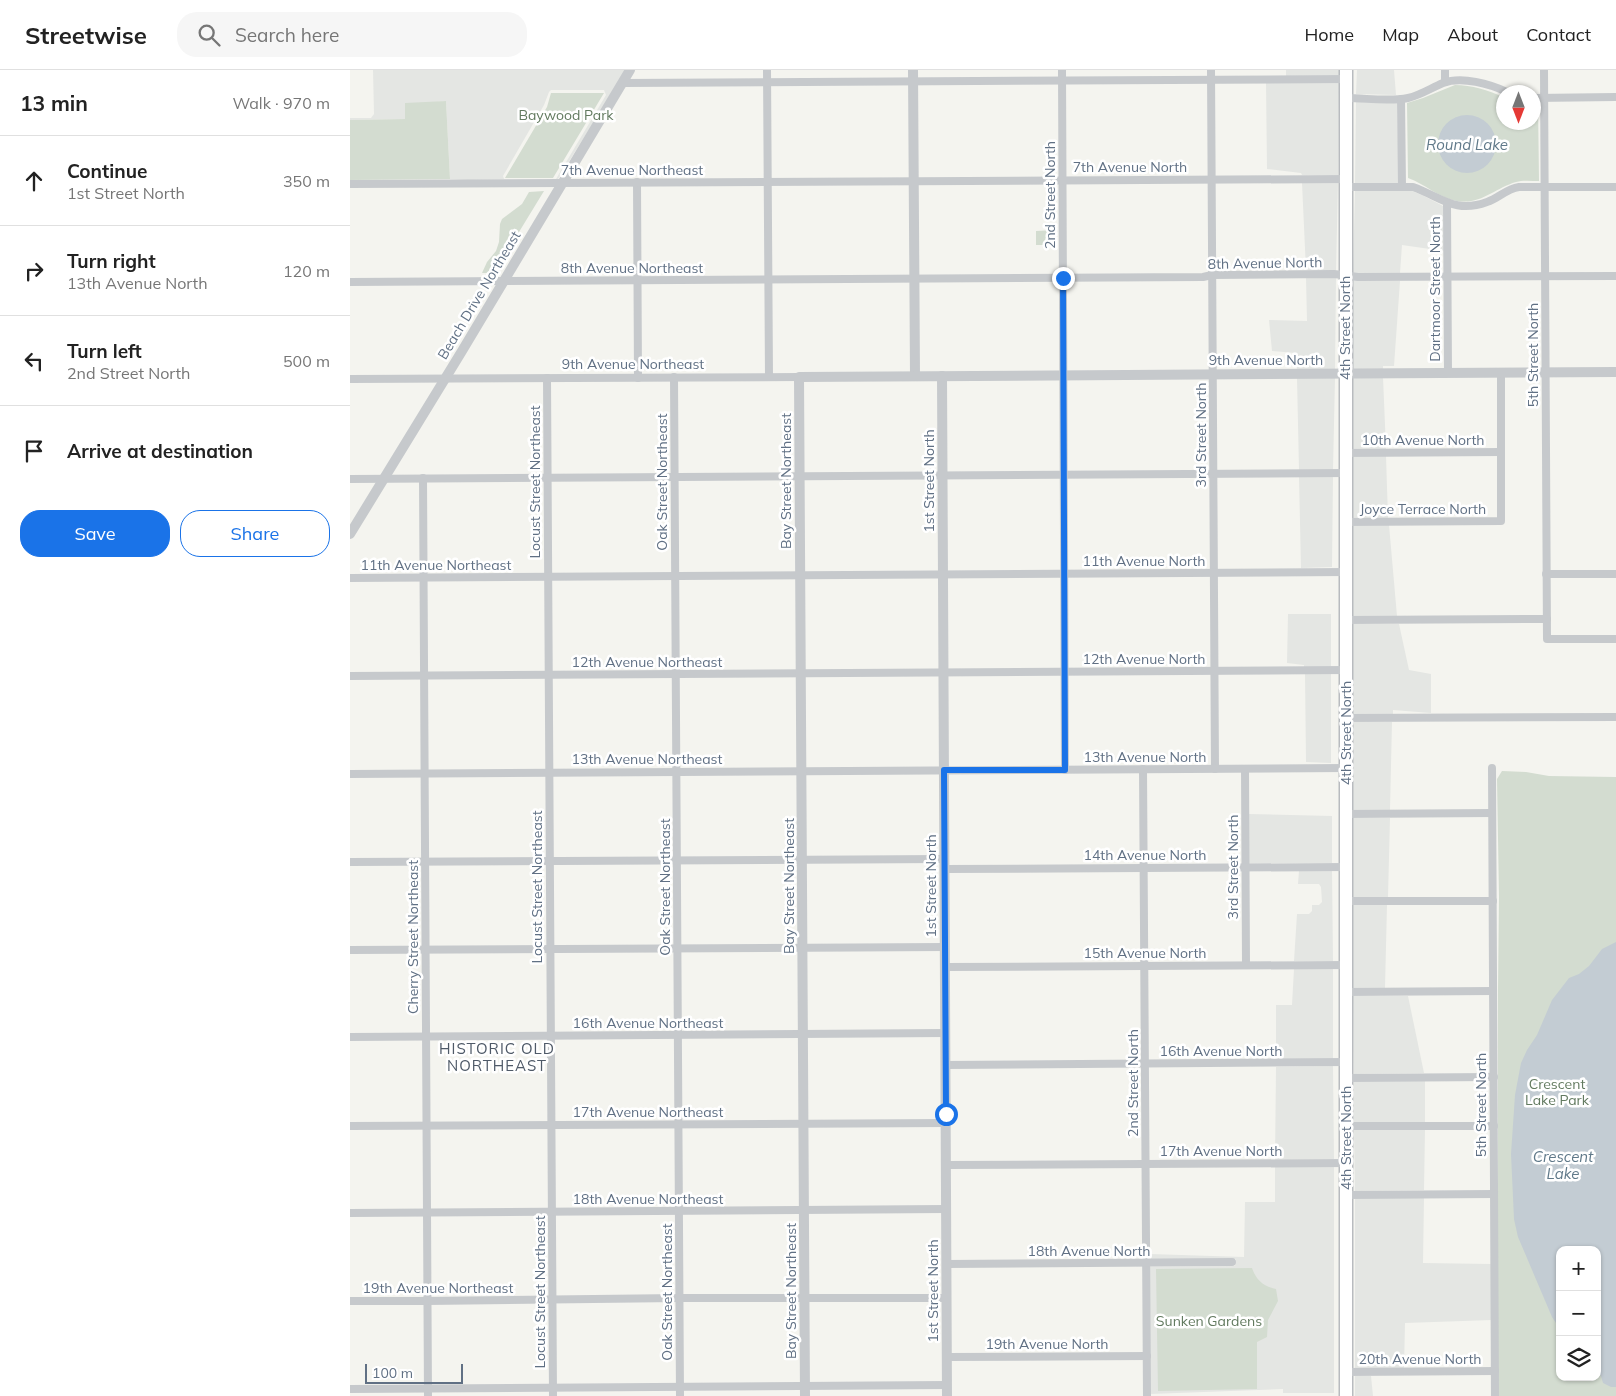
<!DOCTYPE html>
<html lang="en">
<head>
<meta charset="utf-8">
<style>
  :root { --surface:#fff; --page:#f6f6f6; --text:#222; --muted:#767676; --line:#e0e0e0; --accent:#1a73e8 }
  body { margin:0; font-family:Mulish,sans-serif; background:var(--page); color:var(--text) }
  .controls { position:absolute; right:15px; bottom:15px; display:grid; overflow:hidden; border-radius:10px; box-shadow:0 1px 4px #0004 }
  .controls button { width:45px; height:45px; display:grid; place-items:center; padding:0; border:0; border-bottom:1px solid var(--line); background:var(--surface); color:var(--text); font:25px sans-serif }
  .compass { position:absolute; left:1146px; top:15px; width:45px; height:45px; border-radius:50%; background:var(--surface); box-shadow:0 1px 4px #0004; rotate:180deg }
  .scale { position:absolute; left:15px; bottom:12px; width:98px; box-sizing:border-box; padding-left:5px; border:2px solid #607084; border-top:0; font-size:14px; line-height:18px; white-space:nowrap; color:#607084; -webkit-text-stroke:4px #fff; paint-order:stroke }
  .stop { position:absolute; width:15px; height:15px; margin:-11px; border:4px solid #1a73e8; border-radius:50%; background:#fff }
  .stop.end { background:#1a73e8; border-color:#fff; box-shadow:0 1px 5px #0008 }
  .list { margin:0; padding:0; list-style:none }
  h2 { display:flex; justify-content:space-between; align-items:center; height:65px; margin:0; padding:0 20px; font-size:21px }
  h2 small { font-size:16px; font-weight:400; color:var(--muted) }
  .list li { display:grid; grid-template-columns:32px 1fr auto; gap:15px; align-items:center; box-sizing:border-box; height:90px; padding:0 20px; border-top:1px solid var(--line) }
  .list b { display:block; font-size:19px; white-space:nowrap }
  .list p { margin:0; font-size:16px; white-space:nowrap; color:var(--muted) }
  .list em { font-size:16px; font-style:normal; color:var(--muted) }
  .actions { display:flex; gap:10px; padding:15px 20px }
  .actions a { flex:1; padding:11px 0; border:1px solid var(--accent); border-radius:20px; text-align:center; font-size:18px; color:var(--accent) }
  .actions .main { background:var(--accent); color:#fff }
  .icon { flex:none; width:28px; height:28px; fill:none; stroke:currentColor; stroke-width:2; stroke-linecap:round; stroke-linejoin:round }
  .map { position:relative; flex:none; width:1266px; height:1326px; overflow:hidden }
  header { display:flex; align-items:center; gap:30px; box-sizing:border-box; height:70px; padding:0 25px; background:var(--surface); border-bottom:1px solid var(--line) }
  header strong { font-size:24px }
  nav { display:flex; gap:28px; margin-inline-start:auto; font-size:18px }
  .search { width:350px; height:45px; background:var(--page); display:flex; align-items:center; gap:12px; box-sizing:border-box; padding:0 18px; border-radius:20px; color:var(--muted); font-size:19px }
  main { display:flex }
  aside { flex:1; background:var(--surface) }
  .map>svg:first-child { display:block }
  .built { fill:#e4e6e3 }
  .green { fill:#d3dcd0; fill-rule:evenodd }
  .water { fill:#c3ccd3 }
  .lines { fill:none; stroke-linecap:round; stroke-linejoin:round }
  .primary-casing { stroke:#b8bbbf; stroke-width:15 }
  .minor { stroke:#c6c9cc; stroke-width:8 }
  .tertiary { stroke:#c6c9cc; stroke-width:10 }
  .primary { stroke:#fff; stroke-width:12 }
  .route { stroke:#1a73e8; stroke-width:6 }
  .labels { text-anchor:middle; dominant-baseline:central; stroke-width:5; stroke-linejoin:round; paint-order:stroke }
  .park-label { font-size:14px; fill:#627a5f; stroke:#fff }
  .street-label { font-size:14px; fill:#607084; stroke:#fff }
  .water-label { font-size:15px; font-style:italic; fill:#607989; stroke:#fff }
  .neighbourhood-label { font-size:15px; letter-spacing:1px; fill:#4f5a68; stroke:#fff }
</style>
</head>
<body>
<header>
<strong>Streetwise</strong>
<div class="search"><svg class="icon" aria-label="search" viewBox="0 0 24 24"><circle cx="10" cy="10" r="6"/><path d="M15 15l6 6"/></svg>Search here</div>
<nav><a>Home</a><a>Map</a><a>About</a><a>Contact</a></nav>
</header>
<main>
<aside>
<h2>13 min<small>Walk · 970 m</small></h2>
<ul class="list">
<li><svg class="icon" aria-label="ahead" viewBox="0 0 24 24"><path d="M12 20V5M6 11l6-6 6 6"/></svg><div><b>Continue</b><p>1st Street North</p></div><em>350 m</em></li>
<li><svg class="icon" aria-label="right" viewBox="0 0 24 24"><path d="M7 20v-9h11M14 6l5 5-5 5"/></svg><div><b>Turn right</b><p>13th Avenue North</p></div><em>120 m</em></li>
<li><svg class="icon" aria-label="left" viewBox="0 0 24 24"><path d="M17 20v-9H6M10 6l-5 5 5 5"/></svg><div><b>Turn left</b><p>2nd Street North</p></div><em>500 m</em></li>
<li><svg class="icon" aria-label="arrive" viewBox="0 0 24 24"><path d="M6 21V4h12l-3 4 3 4H6"/></svg><div><b>Arrive at destination</b></div></li>
</ul>
<div class="actions"><a class="main">Save</a><a>Share</a></div>
</aside>
<div class="map">
<svg width="1266" height="1326" viewBox="0 0 1266 1326">
  <rect width="100%" height="100%" fill="#f4f4ef"/>
  <g class="built">
    <polygon points="23,0 276,0 208,109 206,109 256,25 254,20 201,20 199,22 194,35 153,106 154,109 118,110 100,109 96,31 55,35 56,49 0,50 0,48 21,48 24,44"/>
    <polygon points="936,0 989,0 989,5 936,6"/>
    <polygon points="1007,0 1044,0 1046,25 1006,24"/>
    <polygon points="916,13 989,13 988,105 952,105 951,103 917,99"/>
    <polygon points="1006,32 1047,33 1049,113 1005,113"/>
    <polygon points="988,112 986,201 956,200 952,113"/>
    <polygon points="1005,121 1062,121 1072,125 1093,136 1094,181 1052,175 1050,203 1003,203"/>
    <polygon points="956,208 986,208 985,300 947,300 946,283 922,281 919,250 957,251"/>
    <polygon points="1003,210 1050,211 1044,296 1033,296 1033,300 1002,300"/>
    <polygon points="1002,307 1033,307 1036,379 1001,379"/>
    <polygon points="947,308 985,308 983,400 949,400"/>
    <polygon points="1036,386 1038,448 1000,448 1001,387"/>
    <polygon points="949,407 983,407 982,497 951,498"/>
    <polygon points="1039,455 1047,546 999,546 999,456"/>
    <polygon points="938,544 981,544 981,597 954,597 954,595 937,593"/>
    <polygon points="999,554 1049,554 1059,600 1081,604 1081,643 1043,640 1043,644 999,644"/>
    <polygon points="955,604 981,604 981,693 956,692"/>
    <polygon points="999,652 1042,652 1040,740 1000,740"/>
    <polygon points="899,744 982,746 982,793 899,793"/>
    <polygon points="1001,748 1040,748 1038,827 1002,828"/>
    <polygon points="949,801 982,801 983,891 944,891 947,844 959,844 962,841 962,835 969,835 972,832 971,817 969,814 948,814"/>
    <polygon points="1002,835 1037,835 1035,918 1003,918"/>
    <polygon points="944,899 983,899 983,989 926,989 926,935 942,935"/>
    <polygon points="1003,926 1058,926 1074,1003 1004,1004"/>
    <polygon points="983,996 984,1089 925,1090 926,997"/>
    <polygon points="1004,1011 1075,1011 1075,1052 1004,1053"/>
    <polygon points="1004,1060 1075,1060 1074,1120 1005,1121"/>
    <polygon points="925,1097 984,1097 984,1323 933,1323 933,1319 800,1324 800,1197 885,1196 886,1189 800,1189 800,1184 894,1187 895,1132 925,1132"/>
    <polygon points="1005,1128 1074,1128 1073,1193 1141,1194 1142,1250 1055,1253 1054,1298 1005,1298"/>
    <polygon points="1005,1306 1021,1306 1023,1326 1005,1326"/>
  </g>
  <g class="green">
    <path d="M1105 15C1122 15 1138 20 1153 27L1154 52H1184V32H1188L1189 111C1181 111 1173 110 1166 112 1145 118 1131 135 1107 131 1089 128 1075 114 1058 108L1057 33 1073 28Z"/>
    <polygon points="201,23 254,23 203,108 155,108 197,37"/>
    <polygon points="96,31 100,109 0,110 0,50 55,49 55,33"/>
    <polygon points="194,121 144,203 132,203 137,192 146,181 149,172 150,154 152,149 172,134 179,122"/>
    <polygon points="707,160 707,175 686,175 686,161"/>
    <path d="M1152 701 1176 702 1199 706 1266 707V1326H1148V919L1149 827 1147 709ZM1210 1180H1247V1307H1210Z"/>
    <path d="M902 1198C906 1210 913 1216 926 1219L928 1231 918 1250 917 1267 907 1272V1319L808 1321 806 1199Z"/>
  </g>
  <g class="water">
    <circle cx="1117" cy="74" r="29"/>
    <polygon points="1266,872 1266,1317 1261,1317 1253,1313 1251,1306 1247,1302 1247,1180 1210,1180 1210,1259 1202,1247 1168,1167 1164,1149 1161,1084 1165,1025 1171,993 1177,980 1187,965 1202,930 1219,908 1229,904 1239,896 1252,879"/>
  </g>
  <g class="lines">
    <defs>
      <polyline id="primary" points="996,1326 996,0"/>
    </defs>
    <use href="#primary" class="primary-casing"/>
    <g class="minor">
      <polyline points="417,0 419,307"/>
      <polyline points="712,0 715,700"/>
      <polyline points="861,0 865,699"/>
      <polyline points="1194,0 1197,569 1266,569"/>
      <polyline points="1095,12 1095,0"/>
      <polyline points="273,13 996,9"/>
      <path d="M996 28C1016 28 1039 32 1058 28 1071 25 1081 18 1093 13 1112 6 1140 14 1157 22"/>
      <polyline points="1184,28 1266,27"/>
      <polyline points="1051,29 1052,117"/>
      <polyline points="287,112 288,308"/>
      <polyline points="0,114 996,109"/>
      <path d="M997 117H1063C1091 127 1105 144 1137 132 1149 128 1156 119 1169 117H1266"/>
      <polyline points="1097,134 1098,303"/>
      <polyline points="0,212 853,207 862,205 984,204 1008,207 1266,206"/>
      <polyline points="324,307 330,1326"/>
      <polyline points="197,308 203,1326"/>
      <polyline points="0,309 449,307"/>
      <polyline points="995,383 1151,382"/>
      <polyline points="73,408 78,1326"/>
      <polyline points="0,409 995,403"/>
      <polyline points="996,452 1151,451 1151,303"/>
      <polyline points="1196,504 1266,504"/>
      <polyline points="0,508 996,502"/>
      <polyline points="996,550 1197,549"/>
      <polyline points="0,606 996,600"/>
      <polyline points="996,648 1266,647"/>
      <polyline points="1142,698 1145,1326"/>
      <polyline points="793,699 797,1326"/>
      <polyline points="895,699 896,895"/>
      <polyline points="0,704 996,698"/>
      <polyline points="996,744 1142,743"/>
      <polyline points="0,792 594,789"/>
      <polyline points="594,799 996,797"/>
      <polyline points="996,831 1143,831"/>
      <polyline points="0,880 595,877"/>
      <polyline points="595,897 996,895"/>
      <polyline points="996,922 1143,921"/>
      <polyline points="0,967 595,963"/>
      <polyline points="596,995 996,992"/>
      <polyline points="996,1008 1144,1007"/>
      <polyline points="0,1056 596,1053"/>
      <polyline points="996,1056 1144,1056"/>
      <polyline points="596,1095 996,1093"/>
      <polyline points="996,1125 1144,1124"/>
      <polyline points="0,1143 596,1139"/>
      <polyline points="597,1194 882,1192"/>
      <polyline points="0,1231 77,1231 329,1228 597,1228"/>
      <polyline points="597,1287 797,1286"/>
      <polyline points="996,1302 1145,1301"/>
      <polyline points="0,1319 597,1315"/>
    </g>
    <g class="tertiary">
      <polyline points="563,0 565,306"/>
      <polyline points="592,306 597,1326"/>
      <polyline points="0,464 112,281 280,0"/>
      <polyline points="455,1326 449,307 1266,302"/>
    </g>
    <use href="#primary" class="primary"/>
  </g>
  <g class="lines">
    <polyline class="route" points="596,1044 594,700 715,700 713,208"/>
  </g>
  <g class="labels">
    <g class="park-label">
      <text x="216" y="45">Baywood Park</text>
      <text x="1207" y="1014">Crescent<tspan x="1207" dy="16">Lake Park</tspan></text>
      <text x="859" y="1251">Sunken Gardens</text>
    </g>
    <g class="street-label">
      <text x="780" y="97">7th Avenue North</text>
      <text x="282" y="100">7th Avenue Northeast</text>
      <text transform="translate(700 125) rotate(-90)">2nd Street North</text>
      <text transform="translate(915 193) rotate(-1)">8th Avenue North</text>
      <text x="282" y="198">8th Avenue Northeast</text>
      <text transform="translate(1085 219) rotate(-90)">Dartmoor Street North</text>
      <text transform="translate(129 225) rotate(-59)">Beach Drive Northeast</text>
      <text transform="translate(995 258) rotate(-90)">4th Street North</text>
      <text transform="translate(1183 285) rotate(-90)">5th Street North</text>
      <text x="916" y="290">9th Avenue North</text>
      <text x="283" y="294">9th Avenue Northeast</text>
      <text transform="translate(851 365) rotate(-90)">3rd Street North</text>
      <text x="1073" y="370">10th Avenue North</text>
      <text transform="translate(436 411) rotate(-90)">Bay Street Northeast</text>
      <text transform="translate(579 411) rotate(-90)">1st Street North</text>
      <text transform="translate(185 412) rotate(-90)">Locust Street Northeast</text>
      <text transform="translate(312 412) rotate(-90)">Oak Street Northeast</text>
      <text x="1073" y="439">Joyce Terrace North</text>
      <text x="794" y="491">11th Avenue North</text>
      <text x="86" y="495">11th Avenue Northeast</text>
      <text x="794" y="589">12th Avenue North</text>
      <text x="297" y="592">12th Avenue Northeast</text>
      <text transform="translate(996 663) rotate(-90)">4th Street North</text>
      <text x="795" y="687">13th Avenue North</text>
      <text x="297" y="689">13th Avenue Northeast</text>
      <text x="795" y="785">14th Avenue North</text>
      <text transform="translate(883 797) rotate(-90)">3rd Street North</text>
      <text transform="translate(439 816) rotate(-90)">Bay Street Northeast</text>
      <text transform="translate(581 816) rotate(-90)">1st Street North</text>
      <text transform="translate(187 817) rotate(-90)">Locust Street Northeast</text>
      <text transform="translate(315 817) rotate(-90)">Oak Street Northeast</text>
      <text transform="translate(63 867) rotate(-90)">Cherry Street Northeast</text>
      <text x="795" y="883">15th Avenue North</text>
      <text x="298" y="953">16th Avenue Northeast</text>
      <text x="871" y="981">16th Avenue North</text>
      <text transform="translate(783 1013) rotate(-90)">2nd Street North</text>
      <text transform="translate(1131 1035) rotate(-90)">5th Street North</text>
      <text x="298" y="1042">17th Avenue Northeast</text>
      <text transform="translate(996 1068) rotate(-90)">4th Street North</text>
      <text x="871" y="1081">17th Avenue North</text>
      <text x="298" y="1129">18th Avenue Northeast</text>
      <text x="739" y="1181">18th Avenue North</text>
      <text x="88" y="1218">19th Avenue Northeast</text>
      <text transform="translate(441 1221) rotate(-90)">Bay Street Northeast</text>
      <text transform="translate(583 1221) rotate(-90)">1st Street North</text>
      <text transform="translate(190 1222) rotate(-90)">Locust Street Northeast</text>
      <text transform="translate(317 1222) rotate(-90)">Oak Street Northeast</text>
      <text x="697" y="1274">19th Avenue North</text>
      <text x="1070" y="1289">20th Avenue North</text>
    </g>
    <g class="water-label">
      <text x="1117" y="74">Round Lake</text>
      <text x="1213" y="1086">Crescent<tspan x="1213" dy="17">Lake</tspan></text>
    </g>
    <g class="neighbourhood-label">
      <text x="147" y="978">HISTORIC OLD<tspan x="147" dy="17">NORTHEAST</tspan></text>
    </g>
  </g>
</svg>
<div class="controls">
<button>+</button>
<button>−</button>
<button><svg class="icon" aria-label="layers" viewBox="0 0 24 24"><path d="M12 4l9 5-9 5-9-5zM3 14l9 5 9-5"/></svg></button>
</div>
<svg class="compass" viewBox="-18 -18 36 36"><path d="M0-13l5 13h-10z" fill="#e53935"/><path d="M0 13l5-13h-10z" fill="#767676"/></svg>
<div class="scale">100 m</div>
<div class="stop" style="left:596px;top:1044px"></div>
<div class="stop end" style="left:713px;top:208px"></div>
</div>
</main>
</body>
</html>
